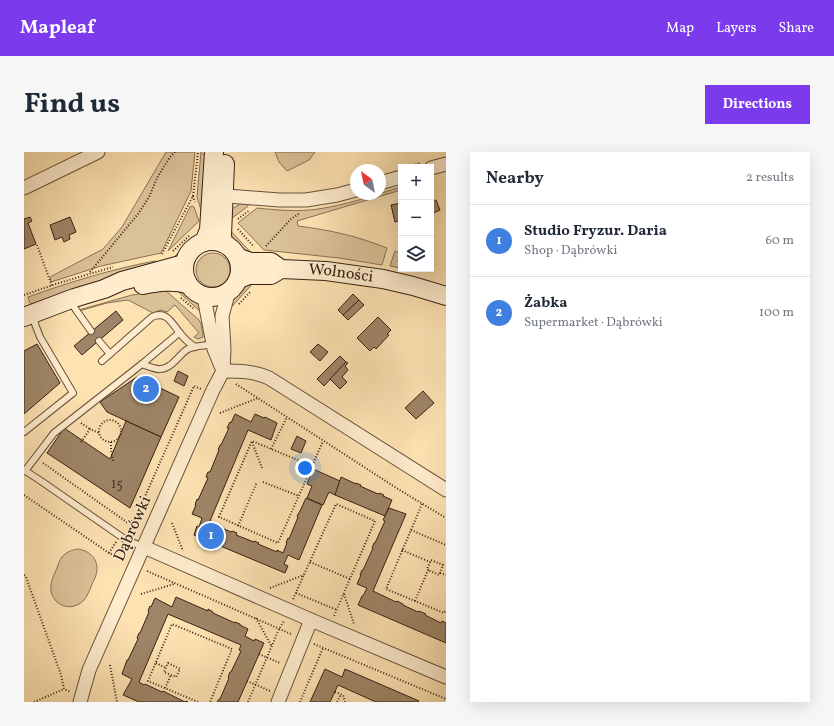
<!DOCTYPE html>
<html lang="en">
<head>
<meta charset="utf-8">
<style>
  :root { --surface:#fff; --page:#f6f6f7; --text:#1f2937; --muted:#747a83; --line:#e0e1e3; --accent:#7c3aed }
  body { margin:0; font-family:Vollkorn,serif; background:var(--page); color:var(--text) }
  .controls { position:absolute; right:12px; top:12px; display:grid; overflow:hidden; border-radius:0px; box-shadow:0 4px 16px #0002 }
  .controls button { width:36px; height:36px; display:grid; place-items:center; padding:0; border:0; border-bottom:1px solid var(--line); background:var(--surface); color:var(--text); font:20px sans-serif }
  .compass { position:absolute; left:326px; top:12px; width:36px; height:36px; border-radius:50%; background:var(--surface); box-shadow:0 4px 16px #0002; rotate:327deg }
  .you { position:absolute; left:281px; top:316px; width:14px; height:14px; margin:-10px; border:3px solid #fff; border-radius:50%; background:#1a73e8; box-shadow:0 0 0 6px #1a73e833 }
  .badge { display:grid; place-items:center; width:26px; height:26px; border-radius:50%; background:var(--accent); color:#fff; font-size:13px; font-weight:700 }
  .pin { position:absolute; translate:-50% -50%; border:2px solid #fff; box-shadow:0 1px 4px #0006 }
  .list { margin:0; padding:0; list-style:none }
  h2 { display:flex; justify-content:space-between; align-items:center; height:52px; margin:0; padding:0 16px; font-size:17px }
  h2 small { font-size:13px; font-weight:400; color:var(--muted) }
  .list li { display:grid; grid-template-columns:26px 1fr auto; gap:12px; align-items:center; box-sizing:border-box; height:72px; padding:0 16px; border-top:1px solid var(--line) }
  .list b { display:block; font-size:15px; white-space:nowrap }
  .list p { margin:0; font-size:13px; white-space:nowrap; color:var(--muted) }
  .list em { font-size:13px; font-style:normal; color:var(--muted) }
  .icon { flex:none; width:22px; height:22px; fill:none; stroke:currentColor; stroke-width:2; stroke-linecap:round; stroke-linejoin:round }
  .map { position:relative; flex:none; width:422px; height:550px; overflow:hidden; border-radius:0px }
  header { display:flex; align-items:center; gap:24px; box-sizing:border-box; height:56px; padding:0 20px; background:var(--accent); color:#fff }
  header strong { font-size:19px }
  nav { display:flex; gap:22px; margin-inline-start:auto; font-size:14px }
  .intro { display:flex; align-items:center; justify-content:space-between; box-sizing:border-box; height:96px; padding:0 24px }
  h1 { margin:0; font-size:28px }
  .button { padding:10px 18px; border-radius:0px; background:var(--accent); color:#fff; font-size:14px; font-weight:700 }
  main { display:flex; gap:24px; padding:0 24px }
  aside { flex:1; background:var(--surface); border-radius:0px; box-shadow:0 4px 16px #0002 }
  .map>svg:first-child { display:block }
  .green { fill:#dbc197; stroke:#897156 }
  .building { fill:#9e8567; stroke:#372115 }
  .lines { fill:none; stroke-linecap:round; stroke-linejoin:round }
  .lane-casing { stroke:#68513c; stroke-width:8 }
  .street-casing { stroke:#68513c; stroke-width:15 }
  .secondary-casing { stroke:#372115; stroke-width:20 }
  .path { stroke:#372115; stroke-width:2; stroke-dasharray:1 2; stroke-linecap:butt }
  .lane { stroke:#feeccd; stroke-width:6 }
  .street { stroke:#feeccd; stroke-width:13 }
  .secondary { stroke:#feeccd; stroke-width:18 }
  .labels { text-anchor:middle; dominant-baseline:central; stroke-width:3; stroke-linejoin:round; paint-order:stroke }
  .number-label { font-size:14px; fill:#513a2a }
  .street-label { font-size:16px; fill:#372115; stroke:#feeccd }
</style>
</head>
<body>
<header>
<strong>Mapleaf</strong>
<nav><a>Map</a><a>Layers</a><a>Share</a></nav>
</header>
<div class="intro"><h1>Find us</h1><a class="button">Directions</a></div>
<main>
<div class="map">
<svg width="422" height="550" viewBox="0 0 422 550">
  <rect width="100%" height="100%" fill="#fde2b2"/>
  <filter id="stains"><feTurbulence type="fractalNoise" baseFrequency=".005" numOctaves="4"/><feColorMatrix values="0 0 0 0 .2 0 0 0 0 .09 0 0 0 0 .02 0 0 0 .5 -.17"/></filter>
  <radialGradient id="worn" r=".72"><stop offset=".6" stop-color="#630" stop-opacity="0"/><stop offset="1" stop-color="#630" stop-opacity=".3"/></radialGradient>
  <g class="green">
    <polygon points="142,0 171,0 167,39 137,101 77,114 27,130 26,125 79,97 98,75"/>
    <polygon points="177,0 183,6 180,68 173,45"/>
    <polygon points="251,0 291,0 285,8 263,19 255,10"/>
    <path d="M377 35V38L273 69 274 74C306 78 333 84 363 96L358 113 315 106 240 98 214 71 233 56C253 58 274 60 294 57 323 53 350 43 377 35Z"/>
    <polygon points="216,52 225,52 223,55 204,69 208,57"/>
    <polygon points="168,54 170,55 175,69 144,99 166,55"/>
    <polygon points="180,75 173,88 164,95 156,105 144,111"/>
    <polygon points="204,76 231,105 217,100 207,89"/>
    <polygon points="371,99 377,102 377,116 366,114"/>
    <circle cx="189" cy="118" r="17"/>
    <path d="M131 109 136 111 9 152 6 151 4 145C46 130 88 117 131 109Z"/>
    <polygon points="231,129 203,160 208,146 221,132"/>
    <polygon points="148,134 162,138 174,150 179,162"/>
    <polygon points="141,138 175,168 177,172 179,185 174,187 170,185 175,181 151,153 143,160 137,158 129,161 104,148 83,151 55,159 55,158 108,143"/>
    <path d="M54 397C68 399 76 410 72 423 71 427 68 431 67 435 65 439 63 445 60 448 53 456 41 457 33 450 22 439 28 427 33 416 34 412 36 408 38 405 42 400 48 398 54 397Z"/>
  </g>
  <g class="building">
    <polygon points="412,48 416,58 407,62 407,50"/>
    <polygon points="377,51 377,68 371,70 367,53"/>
    <polygon points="6,65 8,69 4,71 12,92 0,97 0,67"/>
    <polygon points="46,65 52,80 45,83 46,87 40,90 38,85 31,88 26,73"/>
    <polygon points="329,142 335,148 319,163 314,158"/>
    <polygon points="335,148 340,153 324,168 319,163"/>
    <polygon points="92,159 99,168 58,203 50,194"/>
    <polygon points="354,165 367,178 363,182 365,183 352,197 350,195 346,199 333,186"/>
    <polygon points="13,192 36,231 0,262 0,199"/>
    <polygon points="294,192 304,200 296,209 286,200"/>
    <polygon points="316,204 322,210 300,234 293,227"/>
    <polygon points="322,210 324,211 321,214 324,218 318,225 323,230 316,237 306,227"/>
    <polygon points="154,219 164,224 160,234 150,229"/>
    <polygon points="113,225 155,245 137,285 83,260 76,250"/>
    <polygon points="399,239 410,251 392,267 381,256"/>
    <polygon points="211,262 227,270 231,262 240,266 241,265 253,271 247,288 224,278 186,369 190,371 189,372 207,380 208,379 213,381 212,383 230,390 230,389 235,391 234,392 253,400 253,398 259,401 263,391 262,391 264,386 265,387 274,365 273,364 276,359 282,346 298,353 275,408 264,403 260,412 264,414 261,421 170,383 173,374 175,375 178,366 168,362 172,353 171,353 173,347 174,348 184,326 182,325 184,320 186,320 195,298 194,298 196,293 197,293 205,276 203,276 206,270 207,271"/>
    <polygon points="102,269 137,285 106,356 23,301 40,276 86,307"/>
    <polygon points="273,284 282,289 277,301 267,297"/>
    <polygon points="289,317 316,329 311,343 305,340 299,353 283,346 288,334 283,332"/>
    <polygon points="317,325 332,332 332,331 337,333 336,334 354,342 355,341 360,343 359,344 368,348 361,364 311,343"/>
    <polygon points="365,356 382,362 349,439 372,450 373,449 379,452 379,453 394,460 395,459 402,462 401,463 417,471 418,469 422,471 422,491 334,453 338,444 339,444 343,436 333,432 337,423 336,423 338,418 339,418 349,396 348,396 350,391 351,391 361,369 359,368"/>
    <polygon points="152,445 184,459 184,457 189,460 189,461 211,471 211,470 216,472 216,473 224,477 221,484 230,489 231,487 240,491 214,550 193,550 195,547 196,547 205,526 204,525 206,520 207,520 217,499 215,498 217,493 144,462 115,530 120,533 121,532 138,540 139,539 161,550 162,549 164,550 115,550 99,543 108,527 98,522 103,508 104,508 114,487 113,486 115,481 116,481 125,460 124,459 126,454 127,455 131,446 148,455"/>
    <polygon points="301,517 318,525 321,517 395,549 394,550 352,550 314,533 306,550 286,550"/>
  </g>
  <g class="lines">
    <defs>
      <g id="lane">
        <polyline points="47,149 52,158 67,179"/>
        <polyline points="75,189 86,202"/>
        <path d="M78 209 128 165C143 158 148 172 156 181 160 187 165 191 171 195"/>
        <path d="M118 212C133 218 140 221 152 208 156 204 159 200 164 197 172 193 181 194 189 192"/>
        <polyline points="0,280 49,241 16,185 11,172 10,162"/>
        <polyline points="0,318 17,329 102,388 120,395"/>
        <polyline points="1,319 30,281 118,212 155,181"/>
      </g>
      <g id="street">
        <polyline points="407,16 422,12"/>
        <polyline points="356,31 377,25"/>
        <polyline points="0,36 74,0"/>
        <polyline points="191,43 255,48 282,48 313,43 332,38"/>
        <polyline points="180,145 190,197 197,214"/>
        <path d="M199 219C216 219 229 219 245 226L422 338"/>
        <polyline points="120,395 287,468 422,525"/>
        <polyline points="56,550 65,518 189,238 199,219 200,197 198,164 204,142"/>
        <polyline points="254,550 287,468"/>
      </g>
      <g id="secondary">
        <circle cx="188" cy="117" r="28"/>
        <polyline points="180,90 185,78 190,0"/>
        <polyline points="199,91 198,83 201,12"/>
        <path id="s1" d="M215 106 227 110H247L257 117 302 119 359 127 389 134 422 144"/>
        <polyline points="215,127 225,123 247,123 257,117"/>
        <path d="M119 133C134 130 148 128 164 132"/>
        <polyline points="0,165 50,146 80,137 98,129 160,112"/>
      </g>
    </defs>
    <use href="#lane" class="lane-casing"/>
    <use href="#street" class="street-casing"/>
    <use href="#secondary" class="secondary-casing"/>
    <g class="path">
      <polyline points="383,15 396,11"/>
      <polyline points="169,44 171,50"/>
      <polyline points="214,67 226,58"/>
      <polyline points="214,77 230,95"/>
      <polyline points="13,93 28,134"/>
      <polyline points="242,94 267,67 276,61"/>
      <polyline points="149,99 166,83"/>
      <polyline points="138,102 169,44 174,1"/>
      <polyline points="66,120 114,62 125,45 133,26 146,5 151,0"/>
      <polyline points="0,143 35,131 89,115"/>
      <polyline points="157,146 170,157"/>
      <polyline points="215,152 227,139"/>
      <polyline points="212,232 374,337 422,366"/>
      <polyline points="196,261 234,246"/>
      <circle cx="86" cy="279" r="11"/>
      <polyline points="57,271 66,277"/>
      <polyline points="57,290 66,277 75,281"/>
      <polyline points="87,290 87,297 89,309"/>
      <polyline points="228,290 238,316"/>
      <polyline points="247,297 263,265"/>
      <polyline points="19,311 104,371 111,367 170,234 177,237"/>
      <path d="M288 314 228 289 195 365 254 391C269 357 284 323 299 289"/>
      <polyline points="239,330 275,344"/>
      <polyline points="0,343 85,401 101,408"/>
      <polyline points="398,352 362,437 420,461 422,458"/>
      <polyline points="148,371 159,399"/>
      <polyline points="214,374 233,330"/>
      <polyline points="387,378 422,393"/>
      <polyline points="378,398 406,410"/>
      <polyline points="85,401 92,390"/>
      <polyline points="286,410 326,427"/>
      <polyline points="123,419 267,482"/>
      <polyline points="416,421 422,423"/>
      <polyline points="0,423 2,425 37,523 40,537 47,540"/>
      <polyline points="246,436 280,423"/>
      <polyline points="272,441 313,458"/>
      <polyline points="117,442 150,432"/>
      <polyline points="320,442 330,472"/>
      <polyline points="269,447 312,352 351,369 310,464"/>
      <polyline points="391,449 404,418 403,417 407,408 419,413 415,423 404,418"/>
      <polyline points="232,466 248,495"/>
      <polyline points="290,492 422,547"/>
      <polyline points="235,502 256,511"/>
      <polyline points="132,511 142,516"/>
      <polygon points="144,511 156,517 152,525 140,520"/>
      <polyline points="86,513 93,550"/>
      <polyline points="223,529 246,539"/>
      <polyline points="141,536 147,523"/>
      <polyline points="311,540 319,543 321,550"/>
      <polyline points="10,550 40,537"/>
      <polyline points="174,550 124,529 148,472 208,497 186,550"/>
      <polyline points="224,550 255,477 260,469"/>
      <polyline points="276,550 299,496"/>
      <polyline points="313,550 317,542"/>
    </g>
    <use href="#lane" class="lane"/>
    <use href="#street" class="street"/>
    <use href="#secondary" class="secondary"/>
  </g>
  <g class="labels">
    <g class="number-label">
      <text x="93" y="332">15</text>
    </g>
    <g class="street-label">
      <text stroke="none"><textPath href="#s1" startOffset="105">Wolności</textPath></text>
      <text transform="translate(109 377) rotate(-66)">Dąbrówki</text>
    </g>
  </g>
  <rect width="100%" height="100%" filter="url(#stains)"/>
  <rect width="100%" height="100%" fill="url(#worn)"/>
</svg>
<div class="controls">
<button>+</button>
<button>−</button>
<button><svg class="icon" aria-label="layers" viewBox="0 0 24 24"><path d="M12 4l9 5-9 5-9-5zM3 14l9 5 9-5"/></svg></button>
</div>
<svg class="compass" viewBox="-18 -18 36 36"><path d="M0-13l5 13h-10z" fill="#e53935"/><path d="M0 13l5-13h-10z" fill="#747a83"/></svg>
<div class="you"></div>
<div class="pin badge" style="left:187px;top:384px;background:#3f7fe0">1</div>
<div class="pin badge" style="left:122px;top:237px;background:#3f7fe0">2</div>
</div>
<aside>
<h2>Nearby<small>2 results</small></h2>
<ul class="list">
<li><span class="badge" style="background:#3f7fe0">1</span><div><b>Studio Fryzur. Daria</b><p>Shop · Dąbrówki</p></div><em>60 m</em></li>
<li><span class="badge" style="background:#3f7fe0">2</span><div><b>Żabka</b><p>Supermarket · Dąbrówki</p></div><em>100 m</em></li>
</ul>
</aside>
</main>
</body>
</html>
